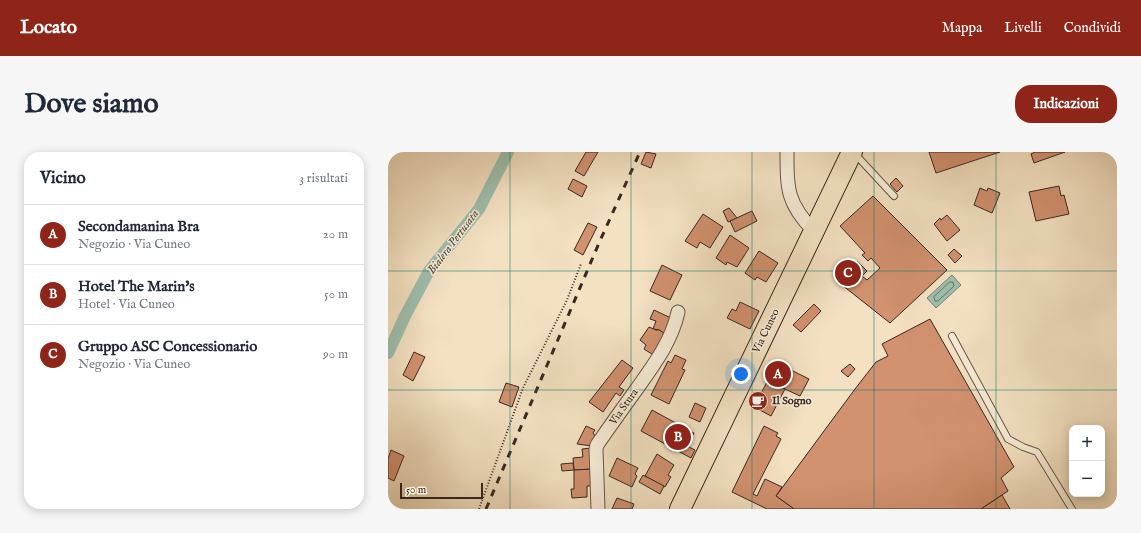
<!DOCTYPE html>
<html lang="it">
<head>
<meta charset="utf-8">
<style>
  :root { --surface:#fff; --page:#f6f6f7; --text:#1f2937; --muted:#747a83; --line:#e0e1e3; --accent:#8f2418 }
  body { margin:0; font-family:"IM FELL English",serif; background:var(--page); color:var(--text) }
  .controls { position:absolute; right:12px; bottom:12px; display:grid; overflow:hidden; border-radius:8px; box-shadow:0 2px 10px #0003 }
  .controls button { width:36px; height:36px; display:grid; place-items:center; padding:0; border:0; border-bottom:1px solid var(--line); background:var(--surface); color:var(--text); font:20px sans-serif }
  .scale { position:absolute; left:12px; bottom:10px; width:83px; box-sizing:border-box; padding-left:4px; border:2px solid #3a281f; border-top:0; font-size:11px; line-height:14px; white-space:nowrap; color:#3a281f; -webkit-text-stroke:3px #f7ecd7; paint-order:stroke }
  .you { position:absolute; left:353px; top:222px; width:14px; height:14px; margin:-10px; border:3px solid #fff; border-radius:50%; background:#1a73e8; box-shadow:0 0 0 6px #1a73e833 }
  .badge { display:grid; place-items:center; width:26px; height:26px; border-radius:50%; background:var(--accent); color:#fff; font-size:13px; font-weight:700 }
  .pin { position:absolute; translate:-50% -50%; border:2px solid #fff; box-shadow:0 1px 4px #0006 }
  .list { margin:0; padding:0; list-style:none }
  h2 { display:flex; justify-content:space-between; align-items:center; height:52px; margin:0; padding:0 16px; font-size:17px }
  h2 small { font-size:13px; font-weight:400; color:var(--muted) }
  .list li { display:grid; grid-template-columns:26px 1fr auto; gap:12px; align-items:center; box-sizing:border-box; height:60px; padding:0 16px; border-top:1px solid var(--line) }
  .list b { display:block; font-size:15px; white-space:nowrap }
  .list p { margin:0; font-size:13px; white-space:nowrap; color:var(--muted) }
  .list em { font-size:13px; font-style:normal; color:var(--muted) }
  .map { position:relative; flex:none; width:729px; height:357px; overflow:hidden; border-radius:16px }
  header { display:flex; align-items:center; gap:24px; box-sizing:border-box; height:56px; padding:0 20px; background:var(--accent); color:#fff }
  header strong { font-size:19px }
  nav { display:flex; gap:22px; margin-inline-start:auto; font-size:14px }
  .intro { display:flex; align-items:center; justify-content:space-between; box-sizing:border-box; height:96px; padding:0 24px }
  h1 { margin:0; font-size:28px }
  .button { padding:10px 18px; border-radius:16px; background:var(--accent); color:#fff; font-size:14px; font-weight:700 }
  main { display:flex; gap:24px; padding:0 24px }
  aside { flex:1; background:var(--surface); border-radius:16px; box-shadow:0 2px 10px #0003 }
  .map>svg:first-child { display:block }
  .water { fill:#9dbead; stroke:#758274 }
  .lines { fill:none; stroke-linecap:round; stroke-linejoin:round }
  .shore { stroke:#6c7366; stroke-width:1 }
  .canal { stroke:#9dbead; stroke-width:12 }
  .building { fill:#d2916f; stroke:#3a281f }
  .service-casing { stroke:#685648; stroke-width:8 }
  .minor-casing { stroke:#685648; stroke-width:15 }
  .primary-casing { stroke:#3a281f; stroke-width:22 }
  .path { stroke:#3a281f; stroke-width:2; stroke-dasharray:1 2; stroke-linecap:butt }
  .service { stroke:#f7ecd7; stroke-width:6 }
  .minor { stroke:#f7ecd7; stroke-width:13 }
  .primary { stroke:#f3e1c2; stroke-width:20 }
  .rail { stroke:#3a281f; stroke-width:3; stroke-dasharray:7 7; stroke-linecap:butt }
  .grid { fill:none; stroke:#0f766e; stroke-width:1; stroke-opacity:0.55 }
  .labels { text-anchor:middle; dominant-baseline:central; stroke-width:3; stroke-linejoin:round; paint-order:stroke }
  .street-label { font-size:11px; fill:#3a281f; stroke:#f7ecd7 }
  .poi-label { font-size:11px; font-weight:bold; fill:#3a281f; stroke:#f7ecd7; text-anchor:start }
  .water-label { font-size:12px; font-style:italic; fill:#534e42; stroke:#f7ecd7 }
</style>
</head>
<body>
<header>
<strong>Locato</strong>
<nav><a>Mappa</a><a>Livelli</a><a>Condividi</a></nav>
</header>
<div class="intro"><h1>Dove siamo</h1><a class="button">Indicazioni</a></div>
<main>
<aside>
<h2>Vicino<small>3 risultati</small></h2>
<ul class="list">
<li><span class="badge">A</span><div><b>Secondamanina Bra</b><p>Negozio · Via Cuneo</p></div><em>20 m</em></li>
<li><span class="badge">B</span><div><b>Hotel The Marin's</b><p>Hotel · Via Cuneo</p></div><em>50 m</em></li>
<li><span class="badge">C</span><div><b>Gruppo ASC Concessionario</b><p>Negozio · Via Cuneo</p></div><em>90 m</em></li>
</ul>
</aside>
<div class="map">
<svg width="729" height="357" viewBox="0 0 729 357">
  <rect width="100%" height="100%" fill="#f3e1c2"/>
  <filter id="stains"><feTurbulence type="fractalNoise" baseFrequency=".005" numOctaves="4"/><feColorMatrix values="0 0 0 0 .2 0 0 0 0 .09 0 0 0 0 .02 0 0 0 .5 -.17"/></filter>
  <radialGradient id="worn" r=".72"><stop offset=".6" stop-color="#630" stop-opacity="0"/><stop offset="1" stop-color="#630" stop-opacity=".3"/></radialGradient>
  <polygon class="water" points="564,123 573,133 548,156 539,146"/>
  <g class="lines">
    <polygon class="shore" points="562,130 565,130 566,134 550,149 547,149 546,145"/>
    <polyline class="canal" points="0,201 17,164 41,119 91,57 120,0"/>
  </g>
  <g class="building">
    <polygon points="198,0 210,0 196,24 187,19"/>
    <polygon points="258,0 268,2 263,16 253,12"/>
    <polygon points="541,0 612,0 548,21"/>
    <polygon points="647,0 677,0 646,11 643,2"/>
    <polygon points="508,26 515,34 509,40 502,32"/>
    <polygon points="185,27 199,34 194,45 180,37"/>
    <polygon points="671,34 673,44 676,43 681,62 648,69 641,40"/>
    <polygon points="592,36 599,39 600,36 612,41 604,61 586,53"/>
    <polygon points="485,44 559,118 502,171 449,129 469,109 479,119 474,124 479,128 492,116 483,106 480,109 474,103 477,101 452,74"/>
    <polygon points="341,56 349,66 340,70 335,59"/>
    <polygon points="364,59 369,69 347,80 342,69"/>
    <polygon points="315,62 335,75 322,96 312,90 309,96 297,89"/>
    <polygon points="559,63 572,78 559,89 546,72 552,66 553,68"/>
    <polygon points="200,71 209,75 195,103 186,98"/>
    <polygon points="342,83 361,96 349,115 339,110 338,113 328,106"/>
    <polygon points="566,97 574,104 567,111 560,103"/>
    <polygon points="371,99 390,111 378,130 369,125 367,128 357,121"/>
    <polygon points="274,113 294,123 282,148 262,139"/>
    <polygon points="352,150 371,159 362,177 339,166 344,157 348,159"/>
    <polygon points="426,152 433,159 413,180 405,173"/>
    <polygon points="266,158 283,166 277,182 271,178 265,177 268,169 262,167"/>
    <polygon points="542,167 626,315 613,326 620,339 593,357 406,357 388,344 467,237 488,210 500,204 494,192"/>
    <polygon points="261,175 268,178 271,178 279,183 267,204 256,197 258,193 252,188"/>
    <polygon points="26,200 37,205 25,229 15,223"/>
    <polygon points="287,203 298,208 294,217 297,218 281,252 263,243 280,209 283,211"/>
    <polygon points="234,208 245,216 231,235 236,238 232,244 228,241 215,260 201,250"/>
    <polygon points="462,212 467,217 460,225 453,219"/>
    <polygon points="393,213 421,227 412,244 384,231"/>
    <polygon points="380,228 397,237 383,264 366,255"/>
    <polygon points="118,231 131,235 124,255 111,250"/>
    <polygon points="307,251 318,256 312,270 301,265"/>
    <polygon points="264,258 306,281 299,294 307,298 303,306 253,279"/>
    <polygon points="198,274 207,278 205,281 208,285 204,294 189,292"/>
    <polygon points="376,274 390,281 388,284 393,287 365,342 369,344 377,327 394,335 388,344 406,357 379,357 344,340"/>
    <polygon points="204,296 205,317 186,318 185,306 195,305 194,297"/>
    <polygon points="3,298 16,304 6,329 0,326 0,307"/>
    <polygon points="269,302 286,313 280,323 283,325 277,335 257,324"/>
    <polygon points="229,306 250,316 247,322 249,324 244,335 221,324"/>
    <polygon points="185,311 186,318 174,319 173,312"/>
    <polygon points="205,317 207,334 199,334 199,345 184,346 183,337 186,337 186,318"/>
    <polygon points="255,323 276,334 272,342 251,330"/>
    <polygon points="614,343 622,357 593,357"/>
    <polygon points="229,346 246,352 244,357 224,357"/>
  </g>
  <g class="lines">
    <defs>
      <g id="service">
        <polyline points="467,2 506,44"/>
        <polyline points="564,184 620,287 635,295 649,300 684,357"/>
      </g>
      <g id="minor">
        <path d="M399 0C399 37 399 52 426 79"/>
        <path d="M210 357 208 297 209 293C222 274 235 256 248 238 265 214 284 189 290 160"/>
      </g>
      <polyline id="primary" points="292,357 464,0"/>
    </defs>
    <use href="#service" class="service-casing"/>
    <use href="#minor" class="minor-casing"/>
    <use href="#primary" class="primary-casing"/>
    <polyline class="path" points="91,357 135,236 179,148 193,112"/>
    <use href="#service" class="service"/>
    <use href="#minor" class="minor"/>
    <use href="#primary" class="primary"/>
    <polyline class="rail" points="98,357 211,91 252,0"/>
  </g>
  <path class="grid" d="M122 0V357M243 0V357M364 0V357M486 0V357M608 0V357M0 119H729M0 238H729"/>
  <defs>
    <symbol id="cafe-disc" viewBox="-11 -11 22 22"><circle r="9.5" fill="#8f2418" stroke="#f7ecd7"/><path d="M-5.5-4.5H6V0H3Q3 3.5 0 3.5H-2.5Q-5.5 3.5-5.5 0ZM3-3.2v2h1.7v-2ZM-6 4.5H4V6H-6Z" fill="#fff"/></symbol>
  </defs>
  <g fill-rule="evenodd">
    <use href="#cafe-disc" x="359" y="238" width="22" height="22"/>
  </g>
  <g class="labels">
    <g class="street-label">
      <text transform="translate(378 179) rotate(-64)">Via Cuneo</text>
      <text transform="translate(236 255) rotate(-55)">Via Stura</text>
    </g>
    <g class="poi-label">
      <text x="384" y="249">Il Sogno</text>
    </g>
    <g class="water-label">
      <text transform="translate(65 90) rotate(-53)">Bialera Pertusata</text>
    </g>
  </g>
  <rect width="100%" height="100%" filter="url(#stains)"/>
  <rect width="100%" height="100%" fill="url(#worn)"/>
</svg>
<div class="controls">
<button>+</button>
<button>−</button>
</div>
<div class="scale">50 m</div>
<div class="you"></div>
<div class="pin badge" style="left:390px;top:222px">A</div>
<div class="pin badge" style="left:290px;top:285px">B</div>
<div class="pin badge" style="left:460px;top:121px">C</div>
</div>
</main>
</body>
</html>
